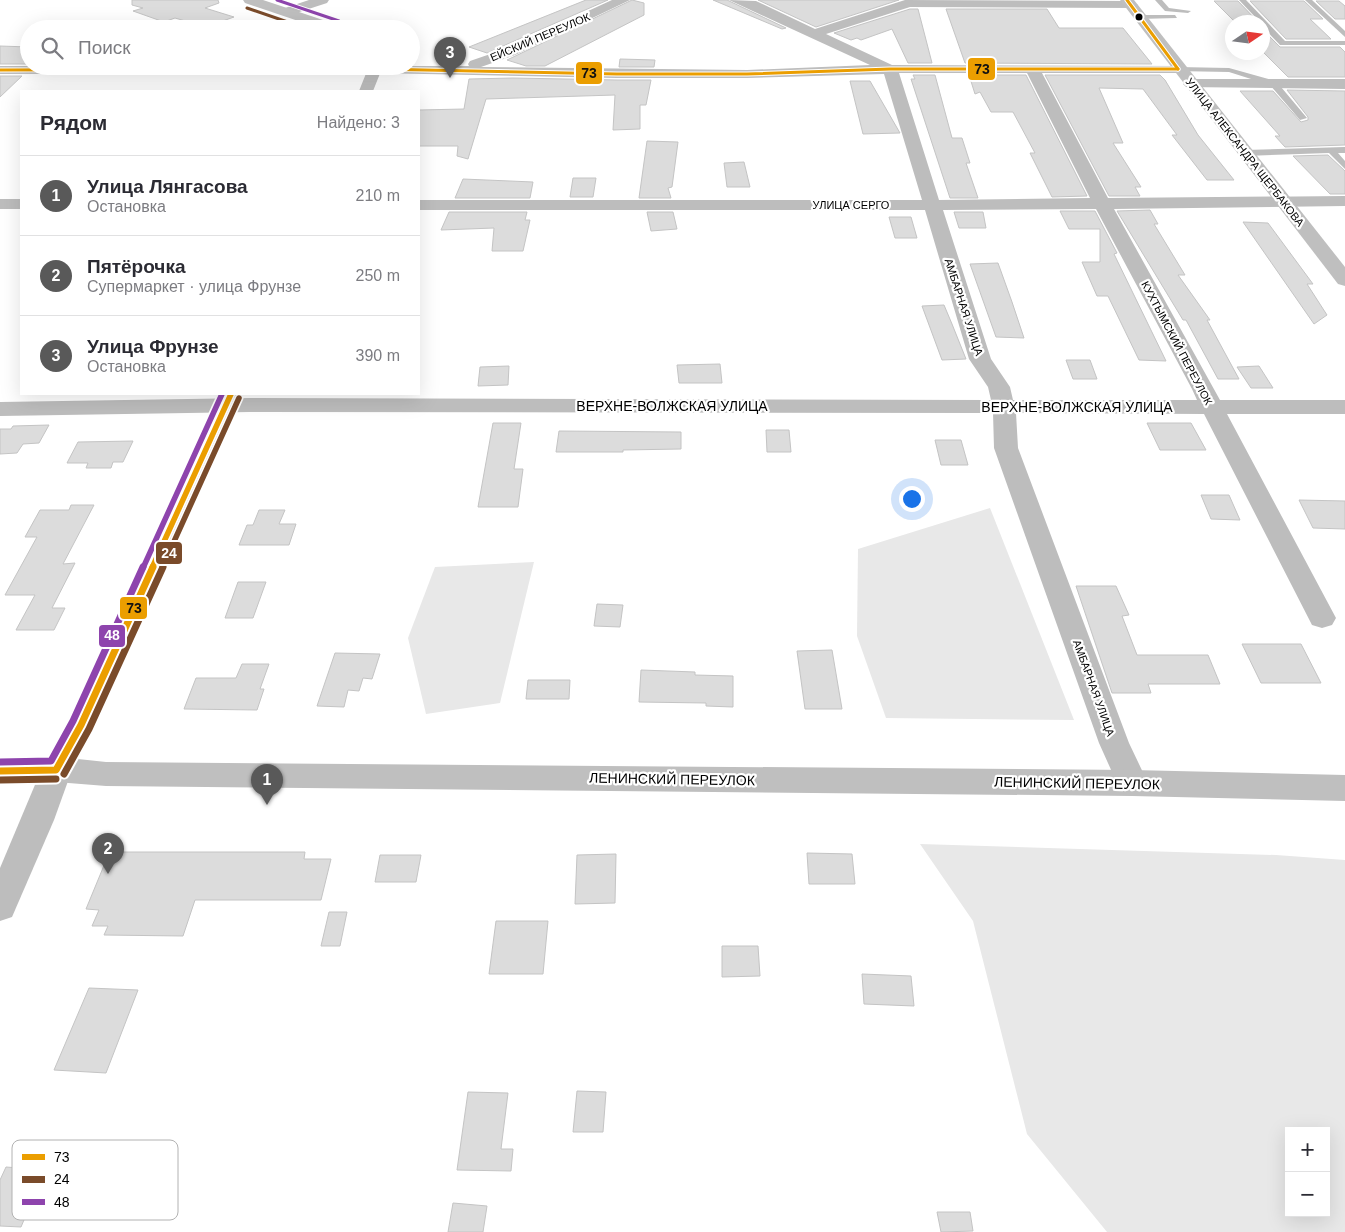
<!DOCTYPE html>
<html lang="ru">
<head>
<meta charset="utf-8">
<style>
  :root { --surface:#fff; --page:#f2f2f3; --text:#2b2b33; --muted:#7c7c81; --line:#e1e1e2; --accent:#595959 }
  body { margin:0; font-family:Arial,sans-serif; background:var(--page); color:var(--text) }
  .controls { position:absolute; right:15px; bottom:15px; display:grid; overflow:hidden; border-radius:0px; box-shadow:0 5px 20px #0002 }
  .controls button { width:45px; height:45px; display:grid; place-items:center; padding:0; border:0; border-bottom:1px solid var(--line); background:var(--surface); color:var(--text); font:25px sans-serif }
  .compass { position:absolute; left:1225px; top:15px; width:45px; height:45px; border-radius:50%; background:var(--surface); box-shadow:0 5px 20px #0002; rotate:77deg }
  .you { position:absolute; left:911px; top:498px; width:18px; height:18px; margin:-12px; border:4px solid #fff; border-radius:50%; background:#1a73e8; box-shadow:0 0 0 8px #1a73e833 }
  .badge { display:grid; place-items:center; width:32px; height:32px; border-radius:50%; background:var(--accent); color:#fff; font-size:16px; font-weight:700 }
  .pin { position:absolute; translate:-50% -41px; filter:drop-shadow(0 1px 2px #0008) }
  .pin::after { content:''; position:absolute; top:26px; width:18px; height:15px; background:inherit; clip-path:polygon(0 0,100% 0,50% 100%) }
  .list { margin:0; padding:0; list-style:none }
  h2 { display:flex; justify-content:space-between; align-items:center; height:65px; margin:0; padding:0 20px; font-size:21px }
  h2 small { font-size:16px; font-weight:400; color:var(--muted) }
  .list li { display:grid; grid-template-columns:32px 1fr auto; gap:15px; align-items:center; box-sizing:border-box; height:80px; padding:0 20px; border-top:1px solid var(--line) }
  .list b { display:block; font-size:19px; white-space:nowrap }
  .list p { margin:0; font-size:16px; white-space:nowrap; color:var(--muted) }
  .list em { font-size:16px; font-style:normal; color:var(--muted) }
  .icon { flex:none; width:28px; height:28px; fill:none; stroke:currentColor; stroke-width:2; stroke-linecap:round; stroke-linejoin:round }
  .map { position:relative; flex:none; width:1345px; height:1232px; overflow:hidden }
  .search { position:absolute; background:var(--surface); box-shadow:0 5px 20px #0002; left:20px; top:20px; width:400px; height:55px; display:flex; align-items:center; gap:12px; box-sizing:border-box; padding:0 18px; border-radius:28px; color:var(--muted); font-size:19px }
  .panel { position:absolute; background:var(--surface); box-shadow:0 5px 20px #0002; left:20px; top:90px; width:400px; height:305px; border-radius:0px }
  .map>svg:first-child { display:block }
  .green { fill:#e8e8e8; fill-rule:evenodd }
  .building { fill:#dcdcdc; stroke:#c4c4c4 }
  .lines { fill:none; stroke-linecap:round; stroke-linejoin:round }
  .lane { fill:#bdbdbd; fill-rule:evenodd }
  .street { fill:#bdbdbd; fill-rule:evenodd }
  .secondary { fill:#bfbfbf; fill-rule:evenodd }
  .bus-1-far2-casing { stroke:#fff; stroke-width:5 }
  .bus-1-far1-casing { stroke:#fff; stroke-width:9 }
  .bus-1-casing { stroke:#fff; stroke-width:11 }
  .bus-2-far2-casing { stroke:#fff; stroke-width:5 }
  .bus-2-far1-casing { stroke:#fff; stroke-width:9 }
  .bus-2-casing { stroke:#fff; stroke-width:11 }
  .bus-3-far2-casing { stroke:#fff; stroke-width:5 }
  .bus-3-far1-casing { stroke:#fff; stroke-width:9 }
  .bus-3-casing { stroke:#fff; stroke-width:11 }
  .bus-1-far2 { stroke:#eb9e00; stroke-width:3 }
  .bus-1-far1 { stroke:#eb9e00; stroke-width:5.5 }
  .bus-1 { stroke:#eb9e00; stroke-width:7 }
  .bus-2-far2 { stroke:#7a4b2a; stroke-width:3 }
  .bus-2-far1 { stroke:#7a4b2a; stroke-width:5.5 }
  .bus-2 { stroke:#7a4b2a; stroke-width:7 }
  .bus-3-far2 { stroke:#8e44ad; stroke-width:3 }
  .bus-3-far1 { stroke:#8e44ad; stroke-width:5.5 }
  .bus-3 { stroke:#8e44ad; stroke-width:7 }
  .bus-dot { fill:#000; stroke:#fff; stroke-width:2 }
  .labels { text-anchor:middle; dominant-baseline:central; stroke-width:4.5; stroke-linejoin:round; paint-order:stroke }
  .far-street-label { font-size:11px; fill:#000; stroke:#fff }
  .street-label { font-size:14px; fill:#000; stroke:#fff }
  .key { fill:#fff; stroke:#b2b2b2; stroke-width:1 }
  .key-label { font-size:14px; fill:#000 }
  .line-badge { stroke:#fff; stroke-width:2 }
  .badge-label { font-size:14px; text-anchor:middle; font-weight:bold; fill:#fff }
  .pale-badge-label { font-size:14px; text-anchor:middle; font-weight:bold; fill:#111 }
</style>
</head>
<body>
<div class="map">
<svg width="1345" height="1232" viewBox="0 0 1345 1232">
  <rect width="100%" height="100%" fill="#fff"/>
  <g class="green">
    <polygon points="990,508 1074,720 886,718 857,636 858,549"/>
    <polygon points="534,562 500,703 426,714 408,638 435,567"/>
    <path d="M920 844 1276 855 1345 860V1232H1107L1027 1134 973 921ZM1289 1131H1326V1213H1289Z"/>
  </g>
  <g class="building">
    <polygon points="132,0 218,0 219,3 205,8 234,17 206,27 175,18 164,22 133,11 143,8 132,5"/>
    <polygon points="586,0 608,0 487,53 469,47"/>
    <polygon points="632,0 644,3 644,15 545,66 526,66 507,60"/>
    <polygon points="713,0 727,0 786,28 782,29"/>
    <polygon points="758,0 899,0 816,27"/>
    <polygon points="1214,1 1238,1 1258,22 1235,22"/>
    <polygon points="1250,1 1304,1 1323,19 1310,19 1331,39 1286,39"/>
    <polygon points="1316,1 1339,1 1345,6 1345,19 1335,19"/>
    <polygon points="910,9 918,9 932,63 908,63 892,29 861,40 857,38 851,40 834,33"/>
    <polygon points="946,9 1047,9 1059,28 1123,28 1152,64 965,63"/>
    <polygon points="1262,29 1280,47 1340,47 1345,52 1345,77 1288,77 1262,51"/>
    <polygon points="0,46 29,47 29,64 0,64"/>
    <polygon points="620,59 655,60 654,67 619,67"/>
    <polygon points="913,75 935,75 952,138 962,138 970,163 966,163 978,198 950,198 911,79 915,79"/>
    <polygon points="969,75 1026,75 1087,196 1052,197 1030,153 1035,153 1013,112 991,112 980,92 975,94"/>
    <polygon points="1045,75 1160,75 1165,80 1198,135 1234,180 1207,180 1172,135 1177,135 1143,89 1099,88 1123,143 1113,143 1141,187 1135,187 1140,196 1109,196"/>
    <polygon points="0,76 22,76 0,97"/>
    <polygon points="513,78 617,80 651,80 646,105 640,105 640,129 613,130 615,95 486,99 468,159 457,156 458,146 419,146 419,110 464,109 469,79"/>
    <polygon points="850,81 870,81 900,133 863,134"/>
    <polygon points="1240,91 1273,91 1301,122 1308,120 1308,117 1287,90 1345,91 1345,145 1285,147 1275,136 1280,136"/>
    <polygon points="647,141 678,142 672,187 668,188 671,198 639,198"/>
    <polygon points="1328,155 1345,171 1345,194 1330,194 1293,156"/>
    <polygon points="744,162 750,187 727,187 724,163"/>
    <polygon points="573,178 596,178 593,197 570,197"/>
    <polygon points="463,179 533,182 530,198 455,198"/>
    <polygon points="1150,210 1158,224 1154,224 1185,275 1178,275 1210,320 1207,320 1239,379 1218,379 1186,320 1183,320 1117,211"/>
    <polygon points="1060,211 1095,211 1117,253 1114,254 1166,361 1139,360 1108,296 1097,296 1082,262 1100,262 1100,229 1069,229"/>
    <polygon points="449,212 527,212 525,220 530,220 523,251 492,251 494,228 441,230"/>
    <polygon points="647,212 673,212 677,229 651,231"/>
    <polygon points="954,212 983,212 986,228 959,228"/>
    <polygon points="889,217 911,217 917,238 895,238"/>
    <polygon points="1243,222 1268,223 1313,284 1307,284 1327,315 1314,324"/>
    <polygon points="998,263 1012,302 1024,338 996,337 970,264"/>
    <polygon points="944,305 952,324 966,359 942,360 922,306"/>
    <polygon points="1066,360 1090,360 1097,379 1073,379"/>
    <polygon points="720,364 722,383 679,383 677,365"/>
    <polygon points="509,366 508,385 478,386 480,367"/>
    <polygon points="1259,366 1273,388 1251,388 1237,367"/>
    <polygon points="493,423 521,423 514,469 523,469 518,507 478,507"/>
    <polygon points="1147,423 1191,423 1206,450 1160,450"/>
    <polygon points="49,425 39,443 23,444 17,453 0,454 0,429 11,429 13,426"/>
    <polygon points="766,430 789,430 791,452 767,452"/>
    <polygon points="559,431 681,432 681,449 623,450 623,452 556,452"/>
    <polygon points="935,440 961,440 968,465 941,465"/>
    <polygon points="133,441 123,462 113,462 111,468 86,468 88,463 67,463 78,442"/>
    <polygon points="1201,495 1229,495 1240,520 1211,519"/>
    <polygon points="1299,500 1345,501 1345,529 1313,528"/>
    <polygon points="71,505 94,505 63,564 75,563 52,608 65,608 54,630 16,630 35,595 5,595 37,537 25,537 40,510 69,510"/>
    <polygon points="259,510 285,510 279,524 296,524 289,545 239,545 247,525 253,525"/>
    <polygon points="238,582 266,582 253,618 225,618"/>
    <polygon points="1076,586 1116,586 1129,615 1122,616 1137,655 1208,655 1220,684 1148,684 1151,693 1112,693"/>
    <polygon points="597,604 623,605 620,627 594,626"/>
    <polygon points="1242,644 1301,644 1321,683 1261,683"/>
    <polygon points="832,650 842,709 805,709 797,651"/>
    <polygon points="335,653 380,654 372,679 363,678 359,691 348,690 344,707 317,706"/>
    <polygon points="242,664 269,664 260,689 264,689 257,710 184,709 196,678 236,678"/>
    <polygon points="641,670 695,672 695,675 733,676 733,707 706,706 706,703 639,702"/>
    <polygon points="528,680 570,680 569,699 526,699"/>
    <polygon points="121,852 305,852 304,859 331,859 321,900 195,900 183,936 104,935 108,926 92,926 99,910 86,909 105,863"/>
    <polygon points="807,853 852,854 855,884 809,884"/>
    <polygon points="616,854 615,903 575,904 577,855"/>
    <polygon points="380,855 421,855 416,882 375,882"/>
    <polygon points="329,912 347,912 340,946 321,946"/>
    <polygon points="496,921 548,921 543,974 489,974"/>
    <polygon points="722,946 758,946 760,976 722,977"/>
    <polygon points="862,974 911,976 914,1006 864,1004"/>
    <polygon points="89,988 138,990 106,1073 54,1070"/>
    <polygon points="577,1091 606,1092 603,1132 573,1132"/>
    <polygon points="468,1092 508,1093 501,1149 513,1149 511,1171 457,1170"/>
    <polygon points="6,1167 45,1170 21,1227 0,1226 0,1180"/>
    <polygon points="453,1203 487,1206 483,1232 448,1232"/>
    <polygon points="937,1212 970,1212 973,1231 941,1232"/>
  </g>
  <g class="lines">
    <g class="lane">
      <polygon points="1155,0 1162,0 1169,8 1191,11 1188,13 1165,11"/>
      <polygon points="1239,0 1246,0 1285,41 1345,41 1345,45 1280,45 1262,26 1262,22 1260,22"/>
      <polygon points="1305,0 1312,0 1345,31 1345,37"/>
      <polygon points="1175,15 1177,18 1139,19 1136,17 1139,15"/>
      <polygon points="1178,67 1229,68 1276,81 1307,118 1300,120 1270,85 1229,72 1175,71 1174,69"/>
      <polygon points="1345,147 1345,153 1338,153 1345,161 1345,169 1329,153 1245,156 1241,153 1245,150"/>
    </g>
    <g class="street">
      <polygon points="309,0 329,0 327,3 287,16 280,12 282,9"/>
      <path d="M612 0H630L515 55 481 67 747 70 870 65 729 0 756 1 815 29 905 0 1131 1 1138 5 1136 8 910 7 826 34 892 65 1183 66 1185 69 1183 72 1178 73H1042L1108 198 1345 196V206L1114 209 1220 400H1345V414H1227L1336 618 1332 625 1322 628 1312 625 1204 414 1016 413 1018 448 1129 743 1148 783 1143 792 1132 796 1121 792 1099 743 994 448 993 413 250 412 0 416V402L250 398 991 400 988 387 969 359 925 210H419V200H922L884 74 747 78H617L376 73 0 74V66H469L468 64 470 61 505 49ZM899 73H1027L1090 198 939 200ZM1096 209 1192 389 1197 400H1013L1010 387 991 359 943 210Z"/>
      <polygon points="1191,79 1345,79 1345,89 1186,87 1183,84"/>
      <rect x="0" y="199" width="21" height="10"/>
      <polygon points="56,758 67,761 72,770 54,820 12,917 0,921 0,868 45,761"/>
    </g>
    <g class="secondary">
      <polygon points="243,0 263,0 341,26 343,29 322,29 245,3"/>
      <polygon points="1120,0 1134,0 1345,267 1345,286 1338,284"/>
      <polygon points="369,66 383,66 373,91 359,91"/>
      <polygon points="220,394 242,394 96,725 78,759 106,762 1132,770 1345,775 1345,801 1132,796 106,786 56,782 0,783 0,759 47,758 67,722"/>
    </g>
    <defs>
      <g id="bus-1-far2">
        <polyline points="1127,0 1178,69"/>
        <polyline points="0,70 376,69 617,74 747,74 890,69 1178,69"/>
      </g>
      <polyline id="bus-1-far1" points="152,568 231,394"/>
      <polyline id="bus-1" points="0,771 56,770 81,725 153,567"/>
      <polyline id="bus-2-far2" points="247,8 308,29"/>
      <polyline id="bus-2-far1" points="162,568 239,398"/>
      <g id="bus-2">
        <polyline points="64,774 89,729 163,567"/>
        <polyline points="0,780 56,779"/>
      </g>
      <polyline id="bus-3-far2" points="277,0 339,21"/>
      <polyline id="bus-3-far1" points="143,568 222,394"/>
      <polyline id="bus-3" points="0,762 51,761 73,721 143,567"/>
    </defs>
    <use href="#bus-1-far2" class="bus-1-far2-casing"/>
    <use href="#bus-1-far1" class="bus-1-far1-casing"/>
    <use href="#bus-1" class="bus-1-casing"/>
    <use href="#bus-2-far2" class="bus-2-far2-casing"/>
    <use href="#bus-2-far1" class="bus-2-far1-casing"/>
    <use href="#bus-2" class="bus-2-casing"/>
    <use href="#bus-3-far2" class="bus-3-far2-casing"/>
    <use href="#bus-3-far1" class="bus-3-far1-casing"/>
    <use href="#bus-3" class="bus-3-casing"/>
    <use href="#bus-1-far2" class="bus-1-far2"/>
    <use href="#bus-1-far1" class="bus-1-far1"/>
    <use href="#bus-1" class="bus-1"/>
    <use href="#bus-2-far2" class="bus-2-far2"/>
    <use href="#bus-2-far1" class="bus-2-far1"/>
    <use href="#bus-2" class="bus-2"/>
    <use href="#bus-3-far2" class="bus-3-far2"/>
    <use href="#bus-3-far1" class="bus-3-far1"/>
    <use href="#bus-3" class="bus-3"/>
  </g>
  <circle class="bus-dot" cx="1139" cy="17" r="4.5"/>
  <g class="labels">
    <g class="far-street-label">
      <text transform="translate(540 37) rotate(-23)">ЕЙСКИЙ ПЕРЕУЛОК</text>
      <text transform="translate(1245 152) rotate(52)">УЛИЦА АЛЕКСАНДРА ЩЕРБАКОВА</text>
      <text x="851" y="205">УЛИЦА СЕРГО</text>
      <text transform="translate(964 307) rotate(72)">АМБАРНАЯ УЛИЦА</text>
      <text transform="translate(1177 343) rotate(62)">КУХТЫМСКИЙ ПЕРЕУЛОК</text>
      <text transform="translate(1094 688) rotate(70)">АМБАРНАЯ УЛИЦА</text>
    </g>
    <g class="street-label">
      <text x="672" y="406">ВЕРХНЕ-ВОЛЖСКАЯ УЛИЦА</text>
      <text x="1077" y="407">ВЕРХНЕ-ВОЛЖСКАЯ УЛИЦА</text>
      <text transform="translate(672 779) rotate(1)">ЛЕНИНСКИЙ ПЕРЕУЛОК</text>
      <text transform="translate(1077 783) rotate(1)">ЛЕНИНСКИЙ ПЕРЕУЛОК</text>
    </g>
  </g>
  <rect x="12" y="1140" width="166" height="80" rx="8" class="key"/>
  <rect x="22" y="1154" width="23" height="6" fill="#eb9e00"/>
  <rect x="22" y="1176" width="23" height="7" fill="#7a4b2a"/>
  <rect x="22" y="1199" width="23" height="6" fill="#8e44ad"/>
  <g class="key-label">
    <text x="54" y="1162">73</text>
    <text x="54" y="1184">24</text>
    <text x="54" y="1207">48</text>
  </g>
  <g class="line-badge">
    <rect x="967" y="57" width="29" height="24" rx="5" fill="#eb9e00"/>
    <rect x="575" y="61" width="28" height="24" rx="5" fill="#eb9e00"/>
    <rect x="155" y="541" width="28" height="24" rx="5" fill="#7a4b2a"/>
    <rect x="119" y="596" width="29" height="24" rx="5" fill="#eb9e00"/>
    <rect x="98" y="624" width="28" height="24" rx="5" fill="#8e44ad"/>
  </g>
  <g class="badge-label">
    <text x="169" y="558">24</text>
    <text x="112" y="640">48</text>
  </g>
  <g class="pale-badge-label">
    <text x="982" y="74">73</text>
    <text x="589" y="78">73</text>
    <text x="134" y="613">73</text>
  </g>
</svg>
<div class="controls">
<button>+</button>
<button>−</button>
</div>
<svg class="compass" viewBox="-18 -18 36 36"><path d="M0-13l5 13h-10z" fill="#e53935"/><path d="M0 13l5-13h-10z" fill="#7c7c81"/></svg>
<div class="you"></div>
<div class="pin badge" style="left:267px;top:805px">1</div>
<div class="pin badge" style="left:108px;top:874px">2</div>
<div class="pin badge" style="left:450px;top:78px">3</div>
<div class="search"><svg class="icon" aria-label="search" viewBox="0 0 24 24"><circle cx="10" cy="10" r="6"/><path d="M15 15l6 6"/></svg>Поиск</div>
<section class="panel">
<h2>Рядом<small>Найдено: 3</small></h2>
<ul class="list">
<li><span class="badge">1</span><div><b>Улица Лянгасова</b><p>Остановка</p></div><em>210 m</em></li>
<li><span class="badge">2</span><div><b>Пятёрочка</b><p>Супермаркет · улица Фрунзе</p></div><em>250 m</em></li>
<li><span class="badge">3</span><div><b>Улица Фрунзе</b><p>Остановка</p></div><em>390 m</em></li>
</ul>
</section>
</div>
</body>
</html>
